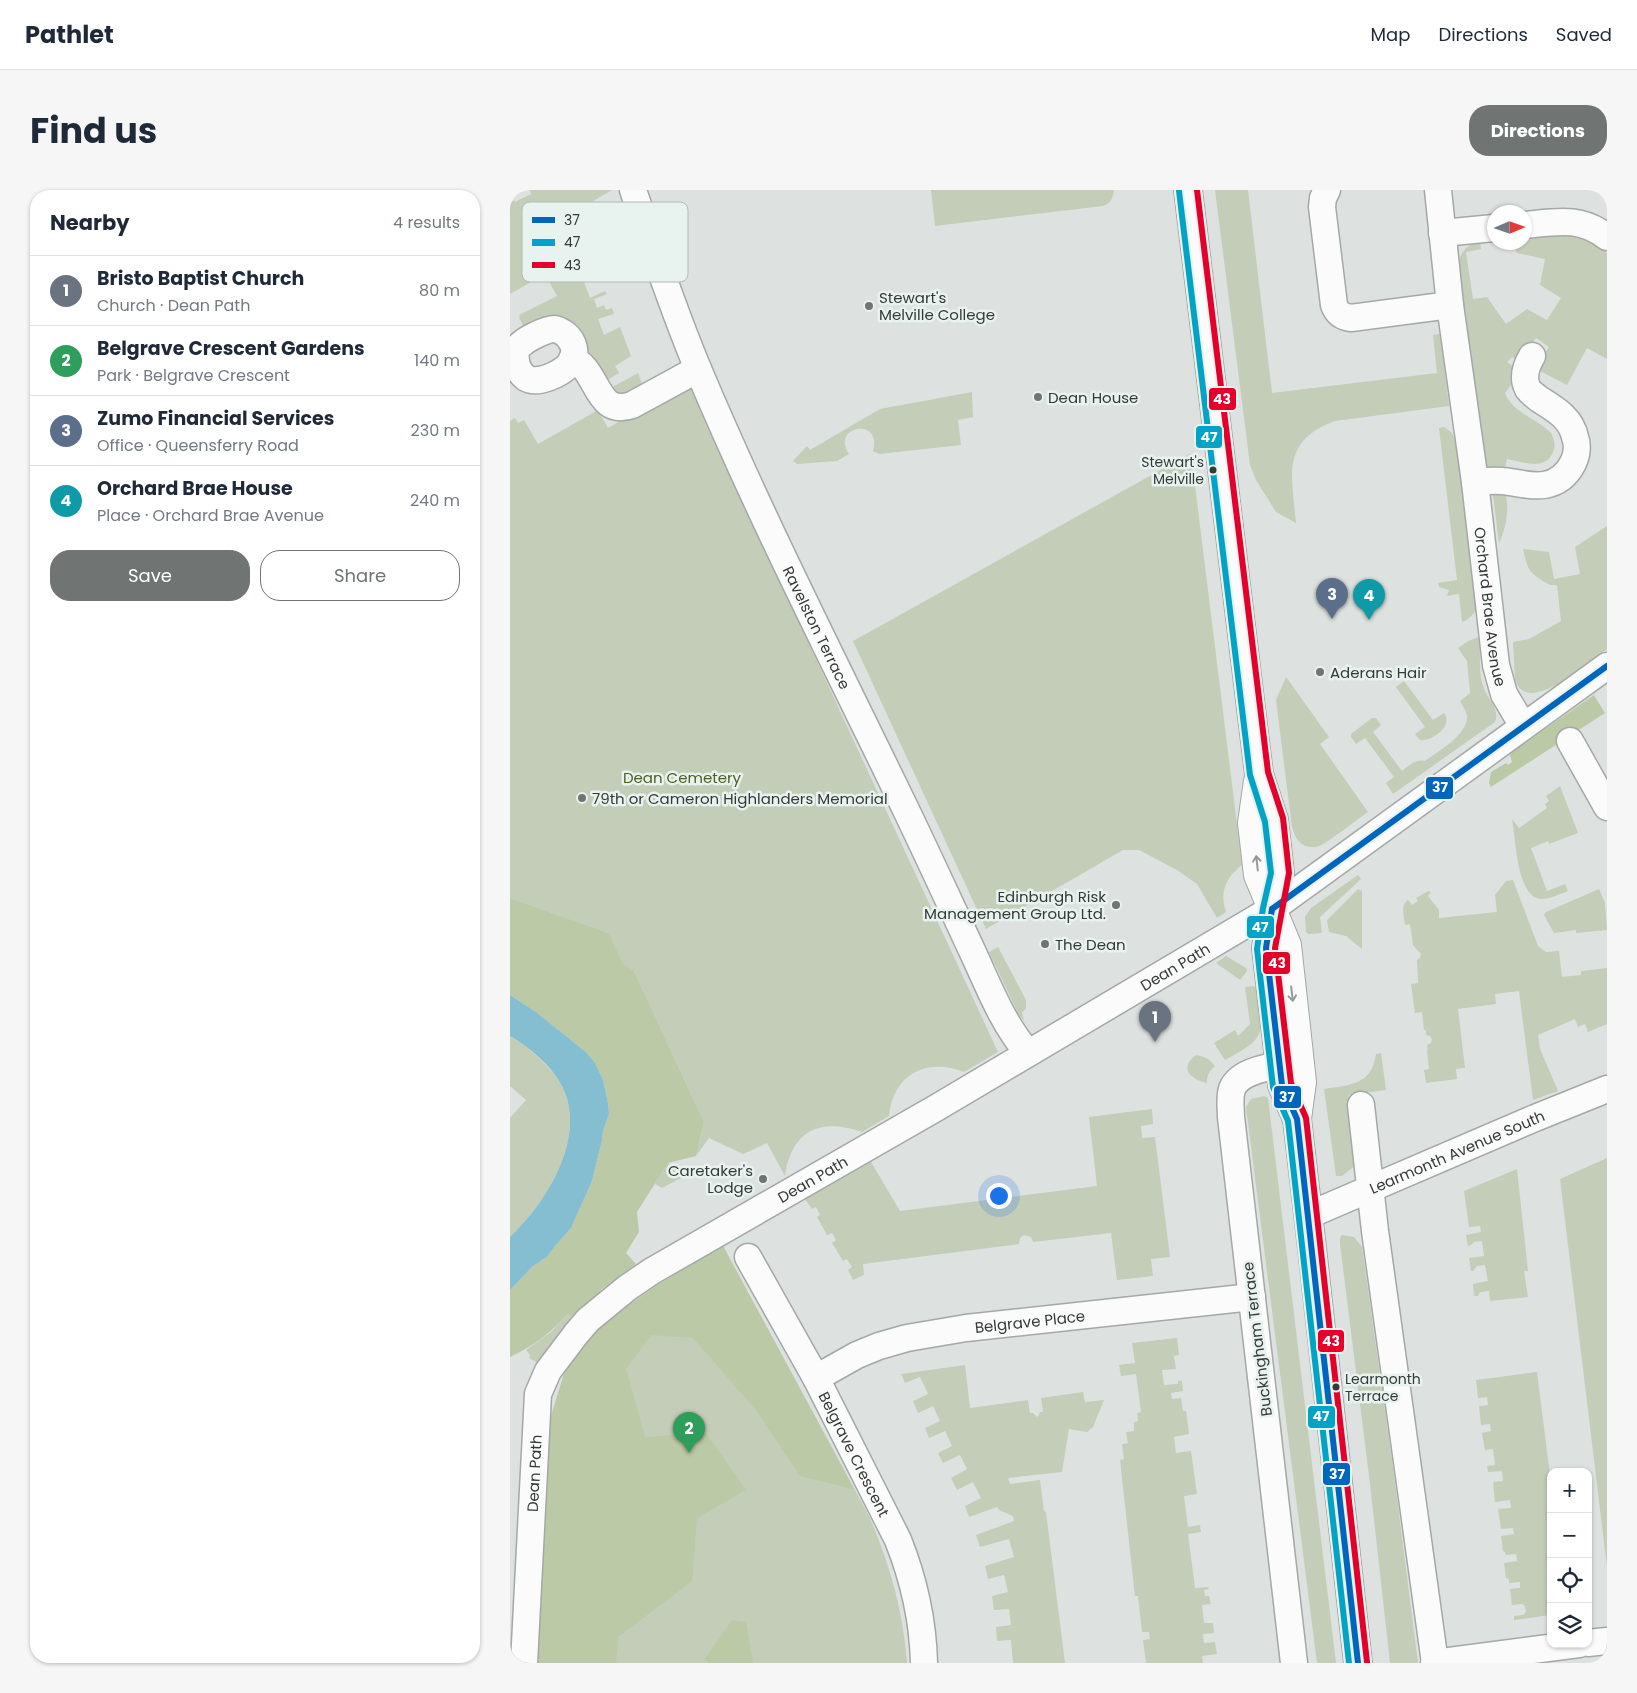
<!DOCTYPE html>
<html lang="en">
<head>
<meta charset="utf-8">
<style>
  :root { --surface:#fff; --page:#f6f6f7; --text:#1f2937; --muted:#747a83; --line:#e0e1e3; --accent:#707473 }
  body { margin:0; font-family:Poppins,sans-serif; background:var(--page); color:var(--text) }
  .controls { position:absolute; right:15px; bottom:15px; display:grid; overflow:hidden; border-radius:10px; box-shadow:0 1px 4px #0004 }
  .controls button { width:45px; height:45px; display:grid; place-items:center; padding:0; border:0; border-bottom:1px solid var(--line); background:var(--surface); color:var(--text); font:25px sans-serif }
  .compass { position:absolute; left:977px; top:15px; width:45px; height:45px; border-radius:50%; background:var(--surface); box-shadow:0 1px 4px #0004; rotate:88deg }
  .you { position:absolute; left:488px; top:1005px; width:18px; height:18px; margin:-12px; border:4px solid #fff; border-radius:50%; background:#1a73e8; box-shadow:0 0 0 8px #1a73e833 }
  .badge { display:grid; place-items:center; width:32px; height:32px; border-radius:50%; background:var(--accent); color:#fff; font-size:16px; font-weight:700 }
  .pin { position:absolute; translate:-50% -41px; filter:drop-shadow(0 1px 2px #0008) }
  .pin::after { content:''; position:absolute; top:26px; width:18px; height:15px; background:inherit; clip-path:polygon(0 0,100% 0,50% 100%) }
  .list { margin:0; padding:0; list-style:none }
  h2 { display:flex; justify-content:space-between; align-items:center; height:65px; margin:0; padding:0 20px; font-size:21px }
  h2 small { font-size:16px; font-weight:400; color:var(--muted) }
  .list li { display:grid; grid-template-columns:32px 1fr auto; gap:15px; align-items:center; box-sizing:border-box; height:70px; padding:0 20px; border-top:1px solid var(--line) }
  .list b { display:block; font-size:19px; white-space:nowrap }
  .list p { margin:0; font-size:16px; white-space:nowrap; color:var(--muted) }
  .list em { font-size:16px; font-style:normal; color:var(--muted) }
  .actions { display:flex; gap:10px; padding:15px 20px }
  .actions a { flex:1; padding:11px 0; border:1px solid var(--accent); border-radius:20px; text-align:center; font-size:18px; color:var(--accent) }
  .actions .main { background:var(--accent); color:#fff }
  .icon { flex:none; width:28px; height:28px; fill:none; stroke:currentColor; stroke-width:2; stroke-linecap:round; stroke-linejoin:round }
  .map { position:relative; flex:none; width:1097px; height:1473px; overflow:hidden; border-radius:20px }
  header { display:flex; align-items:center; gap:30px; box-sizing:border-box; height:70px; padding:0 25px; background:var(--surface); border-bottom:1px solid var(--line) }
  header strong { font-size:24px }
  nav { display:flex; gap:28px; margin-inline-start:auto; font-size:18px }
  .intro { display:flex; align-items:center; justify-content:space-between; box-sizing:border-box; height:120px; padding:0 30px }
  h1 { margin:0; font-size:35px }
  .button { padding:12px 22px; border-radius:20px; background:var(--accent); color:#fff; font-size:18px; font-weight:700 }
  main { display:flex; gap:30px; padding:0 30px }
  aside { flex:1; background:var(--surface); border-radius:20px; box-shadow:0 1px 4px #0004 }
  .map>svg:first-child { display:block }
  .green { fill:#c3cdb7 }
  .forest { fill:#bbc9a6 }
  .water { fill:#84bed0 }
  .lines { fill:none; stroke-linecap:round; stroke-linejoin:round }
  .minor-casing { stroke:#a4a8a6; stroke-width:29 }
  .major-casing { stroke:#a4a8a6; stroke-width:30 }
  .minor { stroke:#fafbfa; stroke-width:26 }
  .major { stroke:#fafbfa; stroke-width:28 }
  .bus-1-casing { stroke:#e8f2ee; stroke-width:10 }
  .bus-2-casing { stroke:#e8f2ee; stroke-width:10 }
  .bus-3-casing { stroke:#e8f2ee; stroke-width:10 }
  .bus-1 { stroke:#0065bd; stroke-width:6 }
  .bus-2 { stroke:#03a3c6; stroke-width:6 }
  .bus-3 { stroke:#e4002b; stroke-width:6 }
  .oneway { stroke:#989a99 }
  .poi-dot { fill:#707473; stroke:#e8f2ee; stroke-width:2 }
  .bus-dot { fill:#353938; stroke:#e8f2ee; stroke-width:2 }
  .labels { text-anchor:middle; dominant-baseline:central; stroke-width:5; stroke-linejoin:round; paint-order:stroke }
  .bus-label { font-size:14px; fill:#353938; stroke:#e8f2ee; text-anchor:end }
  .poi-label { font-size:15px; fill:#353938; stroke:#e8f2ee; text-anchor:start }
  .street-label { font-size:15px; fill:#353938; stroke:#e8f2ee }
  .park-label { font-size:15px; fill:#4e601d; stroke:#e8f2ee }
  .key { fill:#e8f2ee; stroke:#b2bab7; stroke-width:1 }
  .key-label { font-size:14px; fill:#353938 }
  .line-badge { stroke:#e8f2ee; stroke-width:2 }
  .badge-label { font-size:14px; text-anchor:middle; font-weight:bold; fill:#fff }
</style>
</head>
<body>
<header>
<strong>Pathlet</strong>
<nav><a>Map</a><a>Directions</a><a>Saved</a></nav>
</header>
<div class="intro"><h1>Find us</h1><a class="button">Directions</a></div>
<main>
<aside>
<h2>Nearby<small>4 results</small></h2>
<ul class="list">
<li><span class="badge" style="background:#6b7280">1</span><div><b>Bristo Baptist Church</b><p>Church · Dean Path</p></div><em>80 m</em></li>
<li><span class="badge" style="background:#2e9e5b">2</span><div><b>Belgrave Crescent Gardens</b><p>Park · Belgrave Crescent</p></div><em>140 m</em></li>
<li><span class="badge" style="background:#5c6f8a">3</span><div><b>Zumo Financial Services</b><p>Office · Queensferry Road</p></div><em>230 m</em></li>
<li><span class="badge" style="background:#0f9aa8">4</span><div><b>Orchard Brae House</b><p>Place · Orchard Brae Avenue</p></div><em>240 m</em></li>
</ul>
<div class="actions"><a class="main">Save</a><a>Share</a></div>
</aside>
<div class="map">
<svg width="1097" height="1473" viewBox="0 0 1097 1473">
  <rect width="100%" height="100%" fill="#dde2e0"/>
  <g class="green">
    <polygon points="20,0 102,0 48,32 52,39 66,29 68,37 64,39 67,46 71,44 74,52 69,52 59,56 65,72 80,65 81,69 75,72 79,83 86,81 90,88 84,89 74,92 80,108 95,101 97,104 84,109 87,118 94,115 96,120 102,118 104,124 88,129 94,145 110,137 121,166 105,176 109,183 96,191 76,161 18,144 9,128 10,127 9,125 47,106 35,84 0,104 0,13 4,10 5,12 21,4"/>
    <path d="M421 0H604C603 8 601 13 593 16L425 36Z"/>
    <path d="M705 0H738L762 203 927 183 923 145 930 144 939 216 825 231C770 251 782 286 786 333L766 322 746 290 740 275Z"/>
    <path d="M1059 41 1087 54 1097 63V169L1077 158 1057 195 1028 180V173L1039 157 1026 148 1011 169 1006 170 1002 167 997 172 1004 177 1008 186 995 203C1003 223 1026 228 1041 243 1044 249 1046 255 1043 262 1036 281 1012 272 997 269L995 279 976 276 974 270 949 71C952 60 958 54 970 52L971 59 956 62 963 109 977 107 996 134 1017 119 1037 130 1051 108 1030 95 1035 69 1007 63 1001 53H993L1014 52 1015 47Z"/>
    <polygon points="128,183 134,199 114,207 99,199"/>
    <path d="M180 190 292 439 488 862 454 882C416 867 383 885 379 926L352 942C310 927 281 941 275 986L257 953 233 964 199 948 186 966 194 932 124 781 113 775 99 743 0 708V231L5 228 8 233 14 230 28 254 88 220 98 238Z"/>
    <path d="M462 202 463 227 448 230 451 255 369 264 363 261C373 227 320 235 339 264L327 271 287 274 283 271 297 256 300 260 370 219Z"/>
    <path d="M934 237 941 242 945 249 967 412C966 422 962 428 952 432L949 404 937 406 939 400 929 397 928 393 947 390 929 238Z"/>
    <path d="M681 263 732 675C716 687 709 703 716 722L707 728 687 694 667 680 629 660H613L476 739 343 451Z"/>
    <path d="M984 300 995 302C1000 318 996 338 989 353L983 305Z"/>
    <path d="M1097 336V459C1080 471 1018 528 1005 490L1003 452 1019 449 1051 431 1047 395C1038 395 1040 395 1033 391 1017 381 1017 376 1013 359L1039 362 1044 389 1070 384 1065 357Z"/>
    <path d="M969 447C971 464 968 484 974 499 979 510 990 520 985 532L883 604 876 593 884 587 855 548 846 554 841 547V544L862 528H866L871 535 863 542 892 581C900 575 905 569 915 571 929 561 959 544 957 525 956 520 952 515 950 511L960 503 957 471 948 458 958 451Z"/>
    <path d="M776 487 819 547 810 554 858 622C849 628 814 656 806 657 792 659 785 649 782 637L766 510Z"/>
    <path d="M894 491 923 530 934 523C944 536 921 552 910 550L905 544 915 537 886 497Z"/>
    <path d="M1050 596 1068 643 1039 654 1038 651 1021 658 1037 701 1055 694 1058 701C1050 704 1040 709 1031 709 1006 707 1006 647 1002 629L1009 638 1037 618 1035 614 1039 611 1036 606Z"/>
    <polygon points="848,685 851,689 810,727 812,743 798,744 796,742 795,727 801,718"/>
    <path d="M1003 690 1028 756 1036 762 1049 761 1052 787 1071 785V781L1097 778V834L1078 842 1075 834 1068 837 1065 829 1028 845 1030 859 1048 901 1023 910 1009 801 985 804 986 814 948 819 955 878 946 879 947 889 916 893 914 880 919 879 917 860H918L917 855 921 853 922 849 920 846 916 845V840H914L912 822 905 823 901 794 908 793 907 770 910 768 911 764 903 755 900 734 895 735C894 726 890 716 898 710L902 715 908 711 906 708 918 701 921 702 918 706 929 720V728L987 722 985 705 996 691Z"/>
    <polygon points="848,699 852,701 852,759 836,746 819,742 817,730"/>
    <polygon points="1089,699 1095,713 1097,740 1066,743 1066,740 1044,743 1034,725 1036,722"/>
    <polygon points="488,757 516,810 516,819 512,822 514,831 508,823 479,762"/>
    <polygon points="716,766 736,778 737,781 730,790 706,773"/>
    <path d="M743 796 747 797 748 800C753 846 757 847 715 870L704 853 725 840 728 846 740 834 735 797Z"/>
    <path d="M0 846C20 859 40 875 52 896 78 947 36 1013 0 1047V928L16 910 0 896Z"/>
    <path d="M871 863 876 900 839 905 846 975 832 986H826L814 899C840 895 862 895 866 864Z"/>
    <path d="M686 865C694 866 700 869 705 876 700 880 696 887 697 893 681 889 668 879 686 865Z"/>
    <polygon points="754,906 758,908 826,1473 807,1473 736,917 741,909"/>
    <polygon points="642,919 643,934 631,936 632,948 645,947 660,1067 641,1069 643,1086 607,1090 601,1043 523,1052 521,1047 514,1045 510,1048 509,1054 353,1074 354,1085 343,1090 338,1080 342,1077 337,1069 333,1071 322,1053 326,1050 322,1043 317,1045 307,1027 310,1025 306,1017 302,1019 295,1009 361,972 390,1021 587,996 579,927"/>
    <polygon points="1097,968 1097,1377 1050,989"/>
    <polygon points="158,973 173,987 152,998 145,994"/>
    <polygon points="1007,979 1018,1081 1014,1081 1018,1107 980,1111 979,1101 970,1102 968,1106 964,1106 963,1094 978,1091 975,1075 967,1076 963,1081 961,1081 959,1068 974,1066 972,1051 964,1052 961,1055 958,1056 956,1045 971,1042 970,1036 959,1037 954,1001"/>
    <polygon points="832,1045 844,1047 852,1057 885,1292 908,1473 880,1473 860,1294 830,1054 830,1048"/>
    <path d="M213 1056 359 1326C380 1374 393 1421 397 1473H26L45 1214 54 1184 105 1124 149 1094Z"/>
    <polygon points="58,1124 64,1128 28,1173 19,1168 20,1165 16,1160 41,1142"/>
    <polygon points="667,1148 669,1165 664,1166 666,1179 652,1180 654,1195 668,1194 668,1191 672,1191 673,1201 661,1203 662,1209 671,1208 673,1221 676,1221 679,1244 664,1247 666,1263 681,1261 687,1304 674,1306 678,1337 690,1335 691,1342 678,1344 685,1398 698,1397 699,1399 694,1400 695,1406 699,1406 701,1414 692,1415 694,1433 703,1433 704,1443 693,1444 694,1453 705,1452 707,1464 692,1466 693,1473 636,1473 633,1450 640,1449 639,1442 632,1442 628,1406 625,1406 610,1270 614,1269 612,1254 618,1253 616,1242 624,1241 624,1232 628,1231 627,1223 631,1222 626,1184 611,1186 609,1175 625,1173 622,1153"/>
    <polygon points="455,1175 460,1218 518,1210 520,1223 523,1223 527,1227 529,1225 530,1222 533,1222 531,1208 573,1202 575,1212 594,1210 583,1237 577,1242 559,1239 552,1282 498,1288 500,1294 530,1290 534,1321 536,1322 555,1473 503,1473 501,1450 487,1451 486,1437 501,1435 499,1419 484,1420 482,1406 498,1402 494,1385 478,1389 475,1376 504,1367 499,1349 470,1357 466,1345 504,1331 503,1326 489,1320 487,1317 459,1327 455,1316 471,1308 463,1292 447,1300 441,1288 457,1279 450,1265 433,1273 428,1263 442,1256 435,1241 419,1248 415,1238 430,1231 423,1216 408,1223 403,1211 418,1204 410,1187 395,1193 391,1184"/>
    <polygon points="1027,1182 1041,1293 1041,1425 1004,1430 1004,1426 1013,1425 1016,1422 1015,1416 1012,1414 1002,1415 1000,1399 1010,1398 1010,1392 999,1393 999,1389 996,1388 994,1373 1007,1371 1006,1364 996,1365 995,1362 993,1361 991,1346 1004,1344 1003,1338 991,1339 988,1319 1001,1318 1000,1310 985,1312 983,1292 993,1291 992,1281 978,1282 977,1276 985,1275 983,1259 975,1260 972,1243 981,1241 980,1234 971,1235 969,1216 978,1215 977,1207 968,1208 966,1190"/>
  </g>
  <g class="forest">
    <polygon points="1084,505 1095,523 981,597 979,593 981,582 996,573 998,575 1002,572 1000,565 1003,561"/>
    <path d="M0 708 99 743 113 774 124 781 194 932 186 966 158 973 127 1022 129 1042 116 1063 126 1074 92 1099 64 1128 58 1124C40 1143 24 1156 0 1167V1100L23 1076 37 1067 45 1056 61 1038 82 991 92 950 93 941 99 924 98 913 93 890 85 873 77 863 26 822 0 805Z"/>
    <polygon points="213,1056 344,1299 290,1286 246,1220 183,1148 141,1145 116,1179 135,1247 196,1243 236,1300 187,1328 182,1391 108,1447 106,1473 26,1473 35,1245 54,1184 66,1164 85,1140 149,1094"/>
    <polygon points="222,1430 236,1432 243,1473 199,1473 195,1469"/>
  </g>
  <path class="water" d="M0 805 26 822 77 863 85 873 93 890 98 913 99 924 93 941 92 950 82 991 61 1038 45 1056 37 1067 23 1076 0 1100V1047C36 1013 78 947 52 896 41 875 20 858 0 846Z"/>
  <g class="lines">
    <defs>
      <g id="minor">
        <path id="s1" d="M123 0C143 60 164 121 188 179 252 331 327 477 398 624 421 672 443 720 465 767 480 800 494 835 518 863"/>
        <path d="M817 0 813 8 812 17 824 115C827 123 832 127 841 128L940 115"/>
        <path id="s2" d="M928 0 940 115 965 292 986 475 994 504 1013 536"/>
        <path d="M1014 35C1046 32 1070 26 1097 47"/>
        <polyline points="932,43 984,38"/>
        <path d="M45 139C61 143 71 162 59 175 50 184 28 195 16 188 12 185 9 181 7 176 6 171 5 165 6 161 9 151 36 139 45 139Z"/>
        <path d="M62 169C89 179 85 228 122 215L188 179"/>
        <path d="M965 292C974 291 983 290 992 291 1006 292 1019 297 1034 295 1047 293 1057 285 1063 273 1067 265 1068 255 1065 247 1061 228 1045 219 1029 209 1025 206 1021 203 1018 199 1012 188 1016 176 1022 166"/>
        <polyline points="1060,551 1097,617"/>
        <polyline points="851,915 865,1041 925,1473"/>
        <path id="s3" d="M799 1025 1025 928 1097 899"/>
        <path id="s4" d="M238 1067 306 1188 388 1350C404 1390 413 1431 414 1473"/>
        <path id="s5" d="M306 1188 347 1165 369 1156 397 1148 456 1138 742 1107"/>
        <polyline points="1078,1453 1097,1451"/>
        <path id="s6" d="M14 1473 28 1204 38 1181 66 1144 78 1130 117 1098 142 1081 426 918 762 719 1097 476"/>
        <path d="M784 1473 721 927C721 918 719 908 722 899 730 878 771 875 790 872"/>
        <polyline points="924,1473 1069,1454"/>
      </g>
      <g id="major">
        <polyline points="678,0 749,584 764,630 770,683 762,719 756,758 772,895 787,929 802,1058 848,1473"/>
        <polyline points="748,591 742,633 748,685 777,755 792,892 787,929"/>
      </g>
    </defs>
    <use href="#minor" class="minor-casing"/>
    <use href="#major" class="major-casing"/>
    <use href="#minor" class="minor"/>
    <use href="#major" class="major"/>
    <defs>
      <g id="bus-1">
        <polyline points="762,719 756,758 772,895 787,929 848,1473"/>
        <polyline points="762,719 1097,476"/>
      </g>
      <polyline id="bus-2" points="669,1 740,585 755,632 761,683 753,718 747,759 763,897 778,931 839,1473"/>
      <polyline id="bus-3" points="687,0 758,582 773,628 779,683 765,758 781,893 796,928 857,1472"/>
    </defs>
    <use href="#bus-1" class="bus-1-casing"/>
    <use href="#bus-2" class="bus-2-casing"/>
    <use href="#bus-3" class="bus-3-casing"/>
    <use href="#bus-1" class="bus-1"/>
    <use href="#bus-2" class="bus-2"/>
    <use href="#bus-3" class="bus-3"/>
  </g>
  <defs><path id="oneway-shaft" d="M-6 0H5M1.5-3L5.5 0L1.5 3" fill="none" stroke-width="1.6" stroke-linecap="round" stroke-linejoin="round" transform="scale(1.25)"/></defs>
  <g class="oneway">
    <use href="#oneway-shaft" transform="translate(747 673) rotate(-96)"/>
    <use href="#oneway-shaft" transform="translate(782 804) rotate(83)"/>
  </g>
  <g class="poi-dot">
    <circle cx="359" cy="116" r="5"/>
    <circle cx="528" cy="207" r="5"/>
    <circle cx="810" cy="482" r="5"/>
    <circle cx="72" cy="608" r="5"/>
    <circle cx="606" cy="715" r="5"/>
    <circle cx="535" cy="754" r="5"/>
    <circle cx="253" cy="989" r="5"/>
  </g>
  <g class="bus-dot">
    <circle cx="703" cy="280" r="4.5"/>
    <circle cx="826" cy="1197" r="4.5"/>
  </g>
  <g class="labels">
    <g class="bus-label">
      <text x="694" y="272">Stewart's<tspan x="694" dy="17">Melville</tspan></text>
      <text x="835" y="1189" text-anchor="start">Learmonth<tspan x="835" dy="17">Terrace</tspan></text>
    </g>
    <g class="poi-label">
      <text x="369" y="107">Stewart's<tspan x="369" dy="17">Melville College</tspan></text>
      <text x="538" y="207">Dean House</text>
      <text x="820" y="482">Aderans Hair</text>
      <text x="82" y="608">79th or Cameron Highlanders Memorial</text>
      <text x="596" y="706" text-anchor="end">Edinburgh Risk<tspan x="596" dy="17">Management Group Ltd.</tspan></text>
      <text x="545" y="754">The Dean</text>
      <text x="243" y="980" text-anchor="end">Caretaker's<tspan x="243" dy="17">Lodge</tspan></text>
    </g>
    <g class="street-label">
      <text stroke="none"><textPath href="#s2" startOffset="420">Orchard Brae Avenue</textPath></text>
      <text stroke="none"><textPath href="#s1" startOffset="475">Ravelston Terrace</textPath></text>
      <text stroke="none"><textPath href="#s6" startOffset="1045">Dean Path</textPath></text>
      <text stroke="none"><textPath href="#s3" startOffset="161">Learmonth Avenue South</textPath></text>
      <text stroke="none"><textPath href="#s6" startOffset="625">Dean Path</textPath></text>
      <text stroke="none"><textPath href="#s5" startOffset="224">Belgrave Place</textPath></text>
      <text transform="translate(747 1149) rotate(-97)">Buckingham Terrace</text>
      <text stroke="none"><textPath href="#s4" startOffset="224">Belgrave Crescent</textPath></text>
      <text stroke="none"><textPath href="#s6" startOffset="190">Dean Path</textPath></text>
    </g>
    <g class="park-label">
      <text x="172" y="587">Dean Cemetery</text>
    </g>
  </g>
  <rect x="12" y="12" width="166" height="80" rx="8" class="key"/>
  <rect x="22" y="27" width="23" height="6" fill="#0065bd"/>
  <rect x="22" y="49" width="23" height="7" fill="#03a3c6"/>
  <rect x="22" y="72" width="23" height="6" fill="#e4002b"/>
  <g class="key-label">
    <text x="54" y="35">37</text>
    <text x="54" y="57">47</text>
    <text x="54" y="80">43</text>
  </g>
  <g class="line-badge">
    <rect x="698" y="197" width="29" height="24" rx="5" fill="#e4002b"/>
    <rect x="685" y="235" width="28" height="24" rx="5" fill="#03a3c6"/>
    <rect x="915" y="586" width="29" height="24" rx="5" fill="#0065bd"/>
    <rect x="736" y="725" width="29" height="24" rx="5" fill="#03a3c6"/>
    <rect x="752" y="761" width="29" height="24" rx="5" fill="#e4002b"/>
    <rect x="763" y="895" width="29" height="24" rx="5" fill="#0065bd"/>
    <rect x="807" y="1139" width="28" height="24" rx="5" fill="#e4002b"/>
    <rect x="797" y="1215" width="29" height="24" rx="5" fill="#03a3c6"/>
    <rect x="812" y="1272" width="29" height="24" rx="5" fill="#0065bd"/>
  </g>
  <g class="badge-label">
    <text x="712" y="214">43</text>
    <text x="699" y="252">47</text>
    <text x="930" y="602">37</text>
    <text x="750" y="742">47</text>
    <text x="767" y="778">43</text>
    <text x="777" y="912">37</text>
    <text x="821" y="1156">43</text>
    <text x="811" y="1231">47</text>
    <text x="827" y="1289">37</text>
  </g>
</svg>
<div class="controls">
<button>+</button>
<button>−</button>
<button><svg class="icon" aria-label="locate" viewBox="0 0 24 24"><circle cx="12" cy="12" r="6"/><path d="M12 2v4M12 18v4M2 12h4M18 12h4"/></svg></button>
<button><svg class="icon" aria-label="layers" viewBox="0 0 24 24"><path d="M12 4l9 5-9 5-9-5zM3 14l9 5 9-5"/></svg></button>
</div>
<svg class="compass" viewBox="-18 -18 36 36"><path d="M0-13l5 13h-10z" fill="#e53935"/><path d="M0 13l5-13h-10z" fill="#747a83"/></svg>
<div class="you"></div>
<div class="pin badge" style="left:645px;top:852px;background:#6b7280">1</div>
<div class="pin badge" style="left:179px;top:1263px;background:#2e9e5b">2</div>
<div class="pin badge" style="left:822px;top:429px;background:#5c6f8a">3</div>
<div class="pin badge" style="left:859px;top:430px;background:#0f9aa8">4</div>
</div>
</main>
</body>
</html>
